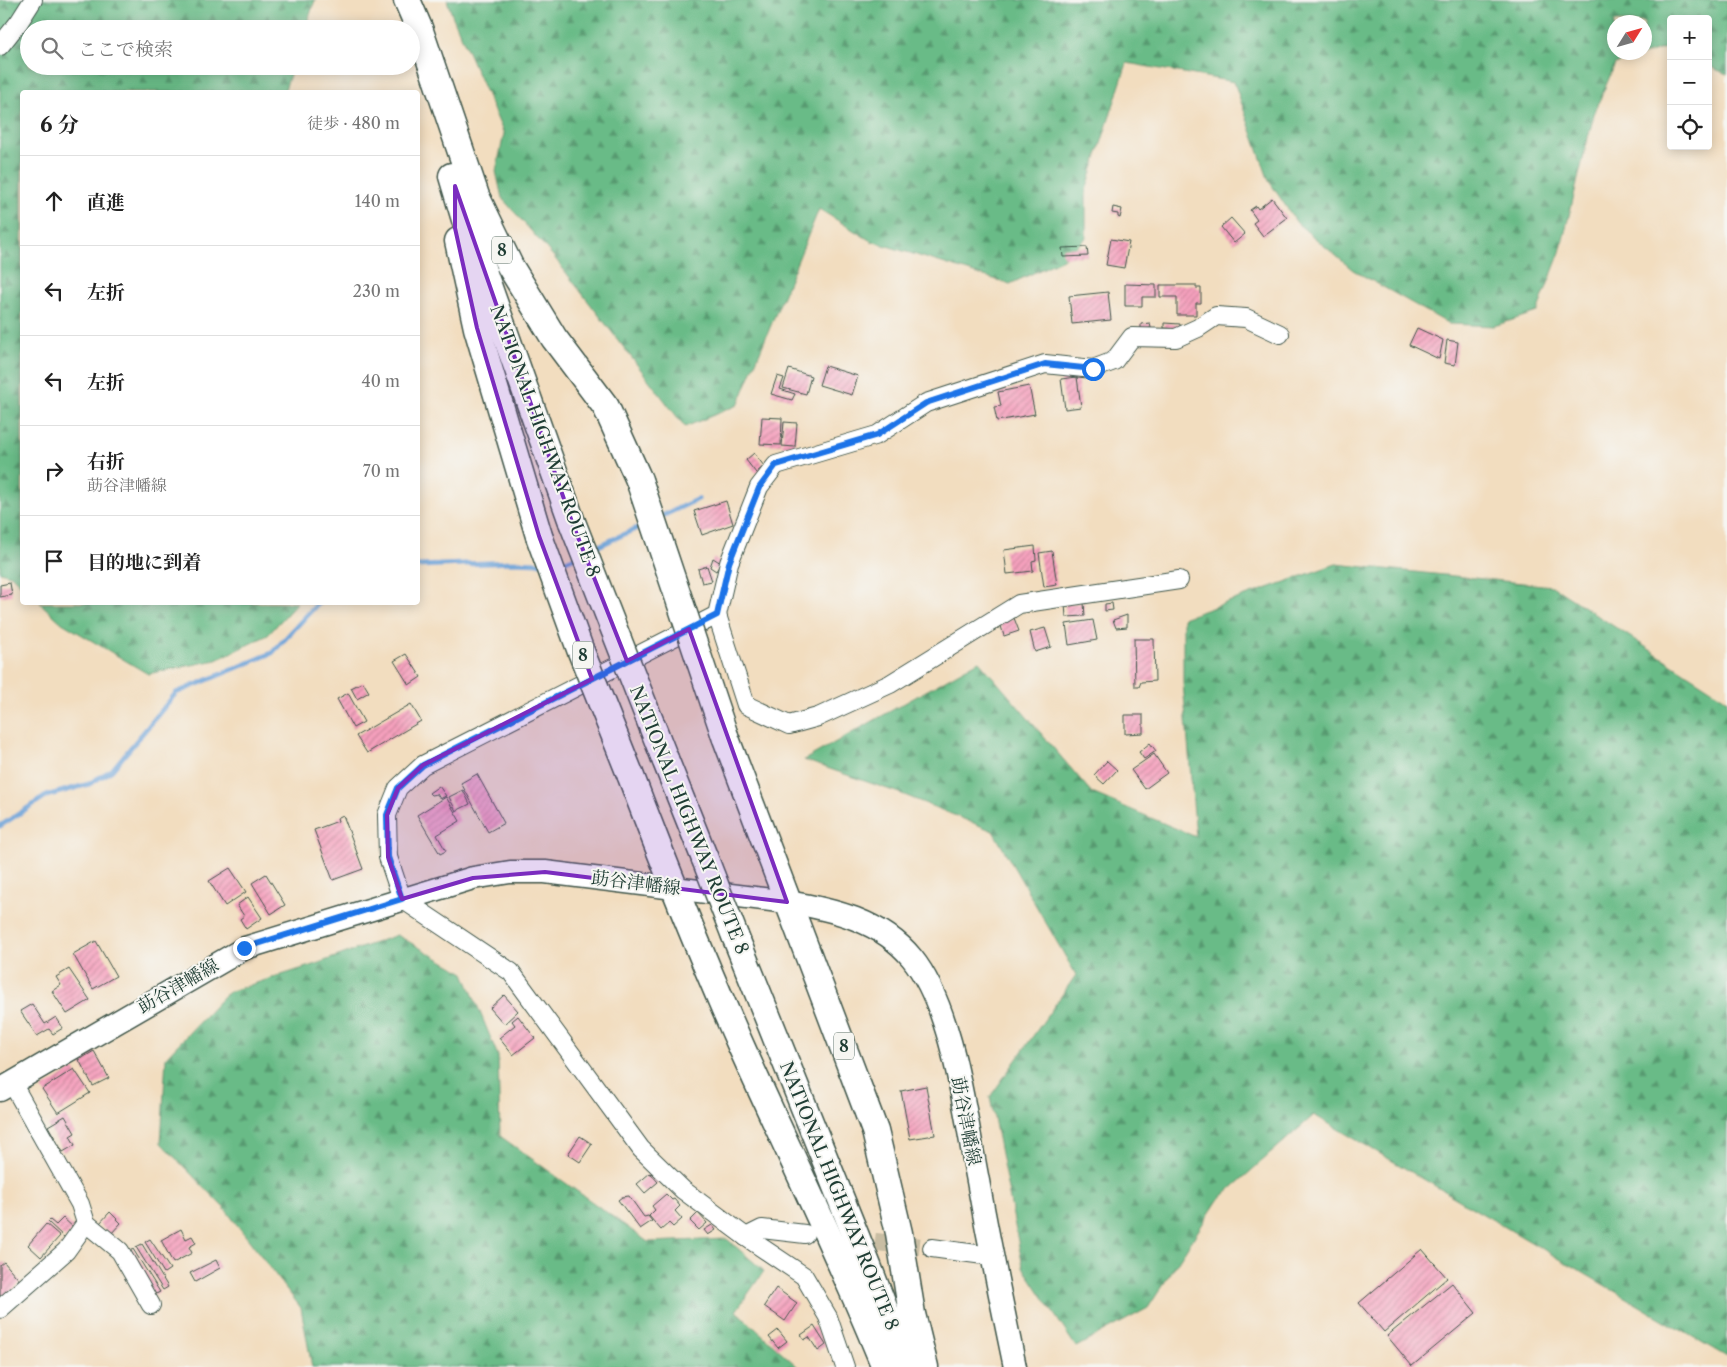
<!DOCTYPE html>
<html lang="ja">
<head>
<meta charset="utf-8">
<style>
  :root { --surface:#fff; --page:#f6f6f6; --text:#222; --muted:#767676; --line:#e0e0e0 }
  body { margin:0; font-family:"Libre Caslon Text","Noto Serif JP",serif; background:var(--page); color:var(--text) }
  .controls { position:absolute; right:15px; top:15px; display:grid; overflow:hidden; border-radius:5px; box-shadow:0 2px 12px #0003 }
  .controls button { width:45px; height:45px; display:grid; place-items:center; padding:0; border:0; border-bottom:1px solid var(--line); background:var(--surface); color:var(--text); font:25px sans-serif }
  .compass { position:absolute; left:1607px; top:15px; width:45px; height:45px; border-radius:50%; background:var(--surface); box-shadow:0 2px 12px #0003; rotate:53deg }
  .stop { position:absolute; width:15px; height:15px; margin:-11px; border:4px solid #1a73e8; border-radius:50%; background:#fff }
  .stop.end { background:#1a73e8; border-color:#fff; box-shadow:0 1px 5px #0008 }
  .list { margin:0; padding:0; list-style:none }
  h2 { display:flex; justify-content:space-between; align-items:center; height:65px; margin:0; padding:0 20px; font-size:21px }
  h2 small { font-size:16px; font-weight:400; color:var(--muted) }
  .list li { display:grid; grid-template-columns:32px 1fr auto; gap:15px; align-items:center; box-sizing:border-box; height:90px; padding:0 20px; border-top:1px solid var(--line) }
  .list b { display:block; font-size:19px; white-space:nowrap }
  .list p { margin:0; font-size:16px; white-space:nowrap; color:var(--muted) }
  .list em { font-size:16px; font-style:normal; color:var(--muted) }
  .icon { flex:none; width:28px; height:28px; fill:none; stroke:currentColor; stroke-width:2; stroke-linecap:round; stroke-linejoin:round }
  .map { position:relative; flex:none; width:1727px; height:1367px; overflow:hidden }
  .search { position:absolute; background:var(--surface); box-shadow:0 2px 12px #0003; left:20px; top:20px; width:400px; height:55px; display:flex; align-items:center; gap:12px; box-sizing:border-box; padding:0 18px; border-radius:28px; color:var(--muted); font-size:19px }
  .panel { position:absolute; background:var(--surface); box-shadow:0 2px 12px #0003; left:20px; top:90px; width:400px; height:515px; border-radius:5px }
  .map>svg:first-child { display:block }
  .forest { fill:url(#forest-firs); stroke:#447c5e; fill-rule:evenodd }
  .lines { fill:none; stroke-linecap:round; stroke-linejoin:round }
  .stream { stroke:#689fd6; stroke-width:5 }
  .building { fill:url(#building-hatch) }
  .minor-tunnel { stroke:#c8bda3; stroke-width:18; stroke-dasharray:18 9; stroke-linecap:butt }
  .minor-casing { stroke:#3f5549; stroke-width:20 }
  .major-casing { stroke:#3f5549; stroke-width:25 }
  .highway-casing { stroke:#3f5549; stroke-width:29 }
  .minor { stroke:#fff; stroke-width:18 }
  .major { stroke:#fff; stroke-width:22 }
  .highway { stroke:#fff; stroke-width:26 }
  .highway-bridge-casing { stroke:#3f5549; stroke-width:29; stroke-linecap:butt }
  .highway-bridge { stroke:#fff; stroke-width:26 }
  .route { stroke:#1a73e8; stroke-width:6 }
  .marked { fill:#7b2cbf; fill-opacity:0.2; stroke:#7b2cbf; stroke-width:4; stroke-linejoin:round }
  .labels { text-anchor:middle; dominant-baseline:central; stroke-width:4; stroke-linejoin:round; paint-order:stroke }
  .shield { fill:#f6f6f2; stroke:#60746d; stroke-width:1 }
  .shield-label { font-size:16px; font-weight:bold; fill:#1f3d34 }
  .street-label { font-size:18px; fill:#1f3d34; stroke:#f6f6f2 }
</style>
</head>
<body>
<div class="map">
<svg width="1727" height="1367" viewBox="0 0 1727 1367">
  <defs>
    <pattern id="forest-firs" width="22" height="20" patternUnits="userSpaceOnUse" patternTransform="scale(1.25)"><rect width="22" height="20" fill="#69bb87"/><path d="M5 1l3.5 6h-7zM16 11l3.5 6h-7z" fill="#56996f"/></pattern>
    <pattern id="building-hatch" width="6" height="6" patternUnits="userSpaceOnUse" patternTransform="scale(1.25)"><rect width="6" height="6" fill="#f6a0bd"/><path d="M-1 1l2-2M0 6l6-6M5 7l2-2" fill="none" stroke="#c7849a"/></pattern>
  </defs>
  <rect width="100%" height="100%" fill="#f6f6f2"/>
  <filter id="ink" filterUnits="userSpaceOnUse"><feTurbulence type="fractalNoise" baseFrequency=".02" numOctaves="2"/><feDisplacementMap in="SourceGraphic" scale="10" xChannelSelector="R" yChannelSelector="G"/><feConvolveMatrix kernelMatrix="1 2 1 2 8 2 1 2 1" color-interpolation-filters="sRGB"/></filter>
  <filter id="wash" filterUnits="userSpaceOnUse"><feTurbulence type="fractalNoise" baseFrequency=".0096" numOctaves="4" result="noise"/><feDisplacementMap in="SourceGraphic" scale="20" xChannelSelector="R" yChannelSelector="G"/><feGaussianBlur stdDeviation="1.12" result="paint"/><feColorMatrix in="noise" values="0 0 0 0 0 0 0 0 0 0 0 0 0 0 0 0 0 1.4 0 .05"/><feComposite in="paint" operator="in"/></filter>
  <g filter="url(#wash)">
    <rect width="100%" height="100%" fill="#f2ddbf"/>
    <g class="forest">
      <polygon points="0,0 315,0 305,29 29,29 29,66 293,66 284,92 22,92 22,586 11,575 0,572"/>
      <path d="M447 0H1727V74L1708 66V19H1671V49L1668 47 1615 64 1594 114 1560 252 1537 312 1494 326 1449 324 1353 270 1297 223 1269 181 1234 82 1127 63 1086 190V238L1063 259 1010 284 871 241 819 209 738 405 685 427 554 257 502 198 496 171 504 134 452 15ZM1614 22H1644V52H1614Z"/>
      <polygon points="1336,564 1552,586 1727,700 1727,1357 1314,1115 1218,1200 1148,1308 1076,1347 1023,1267 990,1097 1076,975 993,831 902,794 804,760 979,661 1092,793 1196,837 1183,683 1183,618"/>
      <polygon points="40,603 297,603 268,635 216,660 148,674 62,623"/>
      <polygon points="397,935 464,973 498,1056 500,1136 648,1242 727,1239 764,1271 736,1311 798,1367 312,1367 301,1308 225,1209 161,1143 166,1057 228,992 313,965"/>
    </g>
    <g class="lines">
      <g class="stream">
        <polyline points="660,517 698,499"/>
        <polyline points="590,550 646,524"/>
        <polyline points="558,564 578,556"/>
        <polyline points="418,566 512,562 540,563"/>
        <polyline points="0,826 46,796 89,784 112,770 176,693 272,653 319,602"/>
      </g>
    </g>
    <g id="blocks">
      <g class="building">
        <polygon points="1272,198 1287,218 1263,236 1253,223 1257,220 1250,210 1256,206 1258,209"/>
        <polygon points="1113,207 1122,209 1120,218 1118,217 1118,214 1112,213"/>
        <polygon points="1231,218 1245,234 1234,243 1221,227"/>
        <polygon points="1111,239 1129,242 1124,268 1106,265"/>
        <polygon points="1087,247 1088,256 1063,257 1062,248"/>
        <polygon points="1125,284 1156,285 1156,297 1142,297 1142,306 1125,306"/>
        <polygon points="1160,285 1196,285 1196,288 1201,288 1201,303 1196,303 1196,315 1177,315 1177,297 1160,297"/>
        <polygon points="1108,292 1111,320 1072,324 1069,296"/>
        <polygon points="1150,323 1151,328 1141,329 1141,324"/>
        <polygon points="1164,323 1180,324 1180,329 1164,328"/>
        <polygon points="1417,328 1443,340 1439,359 1409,345"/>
        <polygon points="1447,340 1458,342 1455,365 1444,363"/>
        <polygon points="825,366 858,376 852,395 819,385"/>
        <polygon points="789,369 811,376 806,394 783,388"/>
        <polygon points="777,376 784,378 780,389 795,394 792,400 771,394"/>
        <polygon points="1077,377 1081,407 1065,409 1061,379"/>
        <polygon points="1029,386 1035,414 997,421 994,407 1001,406 998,392"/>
        <polygon points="762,417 782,418 781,445 760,444"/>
        <polygon points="784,422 797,423 795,447 782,446"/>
        <polygon points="754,453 764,466 756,473 746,460"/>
        <polygon points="726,501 733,524 702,535 694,511"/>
        <polygon points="1035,546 1036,560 1032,561 1033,571 1007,574 1004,550"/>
        <polygon points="1052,551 1057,585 1044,587 1039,553"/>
        <polygon points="713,558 721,563 716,571 710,567"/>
        <polygon points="707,566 712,581 702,583 698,569"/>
        <polygon points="10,583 12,595 0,597 0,585"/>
        <polygon points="1084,603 1085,616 1066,617 1065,604"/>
        <polygon points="1112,603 1113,610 1105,611 1105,604"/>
        <polygon points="1127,615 1127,627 1116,628 1113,620"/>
        <polygon points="1014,618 1019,631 1004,636 1000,623"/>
        <polygon points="1093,620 1097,640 1069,645 1066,624"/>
        <polygon points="1045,628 1051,647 1035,652 1030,632"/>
        <polygon points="1134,639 1154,639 1155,681 1141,682 1139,687 1135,687"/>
        <polygon points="406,654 421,677 409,685 394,661"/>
        <polygon points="363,682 369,692 357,699 351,688"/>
        <polygon points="348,693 364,722 353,728 337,699"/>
        <polygon points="411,704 421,721 367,753 356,736"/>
        <polygon points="1125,715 1143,715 1143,733 1125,734"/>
        <polygon points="1150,743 1156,751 1144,759 1139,752"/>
        <polygon points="1154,754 1167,773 1145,789 1131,770"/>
        <polygon points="1107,761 1117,770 1104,784 1094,775"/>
        <polygon points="477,774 504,823 488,832 461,783"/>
        <polygon points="439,786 446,796 440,799 437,794 431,795 429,793"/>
        <polygon points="463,790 470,804 456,811 449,797"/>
        <polygon points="446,797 460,821 437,835 446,851 440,854 417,815"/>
        <polygon points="343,815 363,869 333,880 314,830 338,821 337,818"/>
        <polygon points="230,868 246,892 225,906 209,881"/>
        <polygon points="266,874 285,905 271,914 252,883"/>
        <polygon points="248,897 262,918 246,929 240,919 244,916 237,905"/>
        <polygon points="96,941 116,976 93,989 73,954"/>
        <polygon points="69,969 90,1000 67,1014 52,991 61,985 56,977"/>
        <polygon points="504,995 518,1011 504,1024 490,1008"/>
        <polygon points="32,1004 45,1024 56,1017 63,1028 53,1034 49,1029 37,1036 20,1011"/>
        <polygon points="518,1016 535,1038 513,1055 499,1038 515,1025 512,1021"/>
        <polygon points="94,1051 109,1078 93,1086 79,1060"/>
        <polygon points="74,1069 90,1093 58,1113 42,1089"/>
        <polygon points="926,1086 935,1135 910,1139 901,1091"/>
        <polygon points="65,1116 75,1133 70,1136 75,1145 63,1152 48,1126"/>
        <polygon points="580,1136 592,1144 580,1162 568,1154"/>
        <polygon points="650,1173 658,1182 645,1193 637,1184"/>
        <polygon points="666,1194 672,1200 674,1199 680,1206 675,1211 682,1219 673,1227 669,1223 661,1230 649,1216 655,1210 652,1206"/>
        <polygon points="629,1196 644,1217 648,1216 652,1221 640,1229 618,1200 622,1197"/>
        <polygon points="110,1212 121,1223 110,1235 99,1224"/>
        <polygon points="698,1213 707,1223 699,1230 690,1221"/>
        <polygon points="63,1218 74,1228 65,1238 48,1222 50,1220 56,1225"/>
        <polygon points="46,1224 60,1236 41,1257 28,1245"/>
        <polygon points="712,1225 716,1230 708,1235 704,1230"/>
        <polygon points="181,1229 186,1239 192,1236 196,1243 189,1247 192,1253 173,1263 161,1240"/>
        <polygon points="150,1239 170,1269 164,1273 145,1242"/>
        <polygon points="142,1244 168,1287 163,1290 136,1247"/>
        <polygon points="133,1249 160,1292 154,1295 128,1252"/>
        <polygon points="1422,1249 1447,1278 1384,1332 1359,1303"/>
        <polygon points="216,1260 220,1268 195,1282 190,1273"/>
        <polygon points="4,1262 21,1282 0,1300 0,1265"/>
        <polygon points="1452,1283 1476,1313 1412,1366 1387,1336"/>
        <polygon points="776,1288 797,1303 785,1321 764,1306"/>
        <polygon points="814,1326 826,1345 818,1351 809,1337 804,1340 801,1335"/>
        <polygon points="778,1330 787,1341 778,1348 769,1337"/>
      </g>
    </g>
  </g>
  <g filter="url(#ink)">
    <use href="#blocks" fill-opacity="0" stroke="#3f5549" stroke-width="1"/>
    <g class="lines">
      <polyline class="minor-tunnel" points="848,1239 932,1248"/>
      <defs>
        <g id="minor">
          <polyline points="0,46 19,22 33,0"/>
          <polyline points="717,615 746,705 789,725 818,717 890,684 1019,604 1179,580"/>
          <polyline points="86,1223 120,1251 151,1305"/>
          <polyline points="746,1237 762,1229 805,1234"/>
          <polyline points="932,1248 991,1256"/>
          <polyline points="0,1309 66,1251 86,1223 80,1204 12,1083"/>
          <polyline points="845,1367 828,1317 804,1276 746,1237 683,1190 641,1149 511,972 402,899 388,857 387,815 398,788 423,765 717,615 729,563 759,487 776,465 877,435 926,403 1045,364 1093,369 1114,361 1132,337 1176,338 1198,328 1216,316 1246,318 1280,334"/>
        </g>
        <path id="major" d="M0 1090 245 948 473 878 510 872H545L787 902C832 909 882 921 912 958 954 1010 965 1116 978 1181 989 1243 1002 1305 1015 1367"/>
        <g id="highway">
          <polyline points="407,0 419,28 476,196 510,266 554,338 606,407 639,480"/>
          <polyline points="452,176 466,223 572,522"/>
          <polyline points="458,241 477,328 539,536"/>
          <polyline points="725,736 875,1131 899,1233 912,1314 925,1367"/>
          <polyline points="665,759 705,859"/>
          <path d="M630 774C665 866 701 956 741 1046 789 1153 841 1258 885 1367"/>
          <polyline points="735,936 868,1266 907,1367"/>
        </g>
      </defs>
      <use href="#minor" class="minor-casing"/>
      <use href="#major" class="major-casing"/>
      <use href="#highway" class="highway-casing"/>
      <use href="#minor" class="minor"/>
      <use href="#major" class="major"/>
      <use href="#highway" class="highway"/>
      <defs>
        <g id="highway-bridge">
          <polyline points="639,480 725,736"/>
          <polyline points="572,522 665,759"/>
          <polyline points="539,536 580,649 630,774"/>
          <polyline points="705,859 735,936"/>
        </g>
      </defs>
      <use href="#highway-bridge" class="highway-bridge-casing"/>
      <use href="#highway-bridge" class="highway-bridge"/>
    </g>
  </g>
  <g class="lines" filter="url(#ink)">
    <polyline class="route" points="244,948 402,899 388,857 387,815 398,788 423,765 717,615 729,563 759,488 776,465 877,435 926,403 1045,364 1093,369"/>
  </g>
  <path class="marked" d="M455 186 572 522 627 661 689 629 787 902 545 872 473 878 402 899 388 857 387 815 398 788 423 765 592 679 539 536 477 328 455 228Z"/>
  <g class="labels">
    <g class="shield">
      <rect x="492" y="236.5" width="20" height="27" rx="4"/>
      <rect x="573" y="641.5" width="20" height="27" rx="4"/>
      <rect x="834" y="1032.5" width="20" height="27" rx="4"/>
    </g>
    <g class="shield-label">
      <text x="502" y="250">8</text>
      <text x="583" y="655">8</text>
      <text x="844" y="1046">8</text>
    </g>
    <g class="street-label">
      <text transform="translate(545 441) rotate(70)">NATIONAL HIGHWAY ROUTE 8</text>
      <text transform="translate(689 820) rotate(68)">NATIONAL HIGHWAY ROUTE 8</text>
      <text transform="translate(636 883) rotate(7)">莇谷津幡線</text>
      <text transform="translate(178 986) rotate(-30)">莇谷津幡線</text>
      <text transform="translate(966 1121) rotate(79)">莇谷津幡線</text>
      <text transform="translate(839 1196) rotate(68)">NATIONAL HIGHWAY ROUTE 8</text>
    </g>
  </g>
</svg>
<div class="controls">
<button>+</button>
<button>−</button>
<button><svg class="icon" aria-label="locate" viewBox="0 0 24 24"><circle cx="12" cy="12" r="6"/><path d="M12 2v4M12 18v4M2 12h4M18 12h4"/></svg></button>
</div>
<svg class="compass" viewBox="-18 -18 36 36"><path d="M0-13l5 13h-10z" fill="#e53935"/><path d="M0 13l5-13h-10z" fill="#767676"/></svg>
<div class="stop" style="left:1093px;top:369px"></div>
<div class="stop end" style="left:244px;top:948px"></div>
<div class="search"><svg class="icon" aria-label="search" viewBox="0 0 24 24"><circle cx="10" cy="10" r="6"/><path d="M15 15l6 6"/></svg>ここで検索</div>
<section class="panel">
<h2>6 分<small>徒歩 · 480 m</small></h2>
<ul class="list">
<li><svg class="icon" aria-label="ahead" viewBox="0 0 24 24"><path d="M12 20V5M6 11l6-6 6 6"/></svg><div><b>直進</b></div><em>140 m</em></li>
<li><svg class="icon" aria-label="left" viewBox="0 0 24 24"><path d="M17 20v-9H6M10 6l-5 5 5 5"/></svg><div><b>左折</b></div><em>230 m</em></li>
<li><svg class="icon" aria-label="left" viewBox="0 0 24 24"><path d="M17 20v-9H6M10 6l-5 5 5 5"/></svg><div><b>左折</b></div><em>40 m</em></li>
<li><svg class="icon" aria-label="right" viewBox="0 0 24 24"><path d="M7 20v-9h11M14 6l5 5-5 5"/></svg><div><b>右折</b><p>莇谷津幡線</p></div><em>70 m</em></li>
<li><svg class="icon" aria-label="arrive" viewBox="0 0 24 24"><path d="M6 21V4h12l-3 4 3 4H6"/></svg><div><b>目的地に到着</b></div></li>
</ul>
</section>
</div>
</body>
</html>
